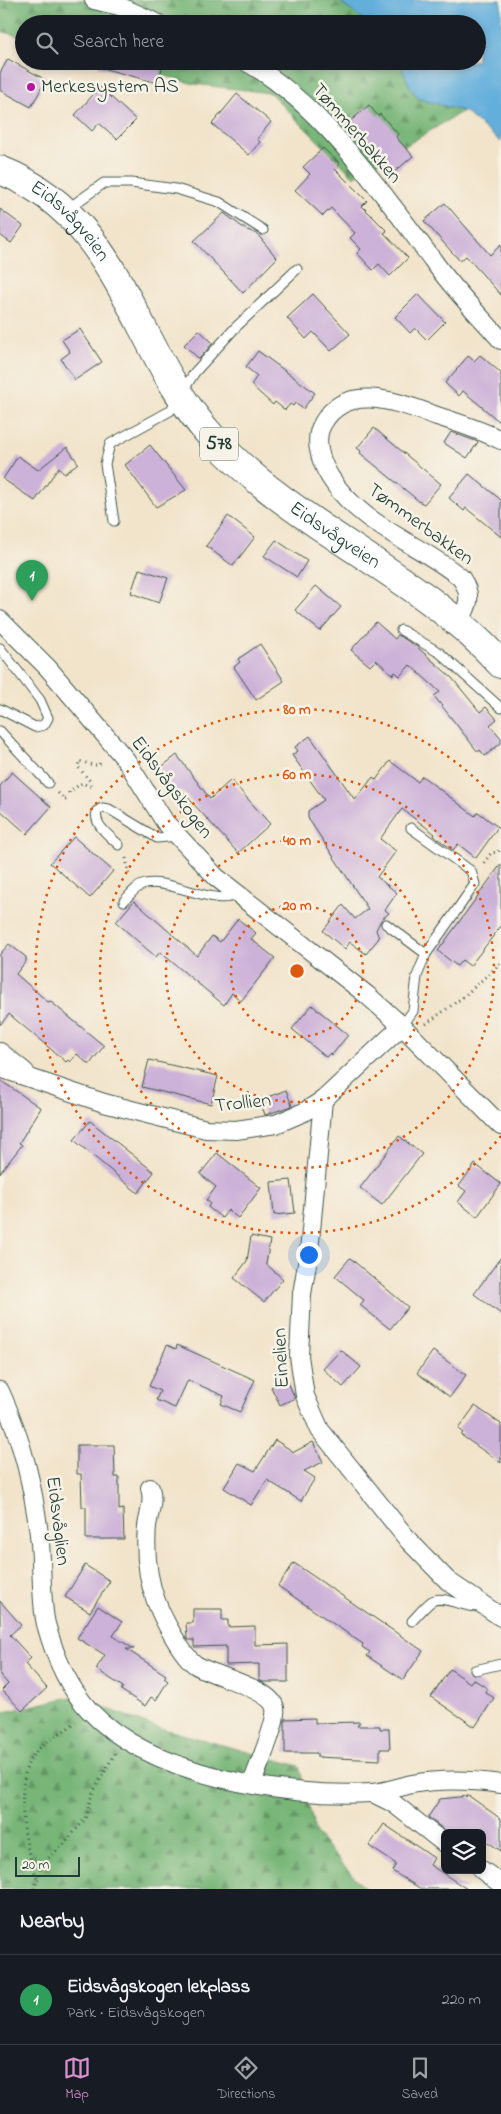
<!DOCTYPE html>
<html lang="en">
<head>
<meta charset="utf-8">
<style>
  :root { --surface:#171b24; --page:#20242c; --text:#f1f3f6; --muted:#9ea1a6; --line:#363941; --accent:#d690ce }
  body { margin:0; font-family:"Indie Flower",sans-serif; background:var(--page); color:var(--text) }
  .controls { position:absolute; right:15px; bottom:15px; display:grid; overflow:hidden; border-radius:8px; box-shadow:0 2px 8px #0003 }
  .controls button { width:45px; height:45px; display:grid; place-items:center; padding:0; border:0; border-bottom:1px solid var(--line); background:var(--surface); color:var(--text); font:25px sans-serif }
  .scale { position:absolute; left:15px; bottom:12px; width:65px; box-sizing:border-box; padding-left:5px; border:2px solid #1f3d34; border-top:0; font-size:14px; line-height:18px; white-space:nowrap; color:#1f3d34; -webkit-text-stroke:4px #f7f3e8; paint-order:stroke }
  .you { position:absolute; left:308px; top:1254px; width:18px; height:18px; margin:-12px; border:4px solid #fff; border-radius:50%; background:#1a73e8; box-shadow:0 0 0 8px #1a73e833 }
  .badge { display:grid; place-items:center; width:32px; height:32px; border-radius:50%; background:var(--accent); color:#fff; font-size:16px; font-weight:700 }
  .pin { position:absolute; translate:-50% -41px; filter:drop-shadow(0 1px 2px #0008) }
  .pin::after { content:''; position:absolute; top:26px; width:18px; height:15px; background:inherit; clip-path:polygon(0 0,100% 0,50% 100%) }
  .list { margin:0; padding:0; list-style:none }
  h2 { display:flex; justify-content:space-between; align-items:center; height:65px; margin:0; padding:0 20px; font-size:21px }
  h2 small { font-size:16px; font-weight:400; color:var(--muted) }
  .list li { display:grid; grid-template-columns:32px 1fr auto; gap:15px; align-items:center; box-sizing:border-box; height:90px; padding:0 20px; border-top:1px solid var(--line) }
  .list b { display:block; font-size:19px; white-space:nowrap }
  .list p { margin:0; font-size:16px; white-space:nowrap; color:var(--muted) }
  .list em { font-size:16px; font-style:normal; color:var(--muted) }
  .icon { flex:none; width:28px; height:28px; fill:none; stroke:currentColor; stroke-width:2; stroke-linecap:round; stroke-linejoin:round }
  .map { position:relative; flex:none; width:501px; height:1889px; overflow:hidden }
  .search { position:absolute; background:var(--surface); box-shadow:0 2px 8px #0003; left:15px; right:15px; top:15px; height:55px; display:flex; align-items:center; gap:12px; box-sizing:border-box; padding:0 18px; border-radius:28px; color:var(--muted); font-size:19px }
  .sheet { height:155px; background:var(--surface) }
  nav { display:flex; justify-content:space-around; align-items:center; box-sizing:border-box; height:70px; border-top:1px solid var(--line); background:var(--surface); font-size:14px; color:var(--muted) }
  nav a { display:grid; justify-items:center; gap:2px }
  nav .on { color:var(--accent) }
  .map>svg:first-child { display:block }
  .forest { fill:url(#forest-firs); stroke:#4c7a56 }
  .water { fill:#63afdc; stroke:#417688 }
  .building { fill:#ccb1d8 }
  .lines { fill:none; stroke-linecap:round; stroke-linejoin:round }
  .service-casing { stroke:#3f564b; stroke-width:11 }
  .minor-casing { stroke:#3f564b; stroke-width:20 }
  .primary-casing { stroke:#3f564b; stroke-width:30 }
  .path { stroke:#3f564b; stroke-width:3; stroke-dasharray:1 4; stroke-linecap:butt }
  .service { stroke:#fff; stroke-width:9 }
  .minor { stroke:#fff; stroke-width:18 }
  .primary { stroke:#fff; stroke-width:28 }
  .ring { fill:none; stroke:#de580e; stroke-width:2.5; stroke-dasharray:2.5 5 }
  .poi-dot { fill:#b5179e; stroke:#f7f3e8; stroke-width:2 }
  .labels { text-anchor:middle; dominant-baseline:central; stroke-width:5; stroke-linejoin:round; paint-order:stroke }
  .shield { fill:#f7f3e8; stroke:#60746a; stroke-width:1 }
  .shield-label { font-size:19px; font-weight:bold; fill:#1f3d34 }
  .poi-label { font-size:20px; fill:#1f3d34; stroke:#f7f3e8; text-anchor:start }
  .street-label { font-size:20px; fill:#1f3d34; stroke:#f7f3e8 }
  .centre { fill:#de580e; stroke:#f7f3e8; stroke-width:2.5 }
  .ring-label { font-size:15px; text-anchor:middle; font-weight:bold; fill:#de580e; stroke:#f7f3e8; stroke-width:5; stroke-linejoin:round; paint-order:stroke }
</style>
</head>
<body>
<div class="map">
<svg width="501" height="1889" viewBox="0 0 501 1889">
  <defs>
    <pattern id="forest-firs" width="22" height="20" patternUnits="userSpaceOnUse" patternTransform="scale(1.25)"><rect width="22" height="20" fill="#78b678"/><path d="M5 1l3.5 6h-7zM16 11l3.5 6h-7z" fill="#629563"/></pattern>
  </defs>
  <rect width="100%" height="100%" fill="#f7f3e8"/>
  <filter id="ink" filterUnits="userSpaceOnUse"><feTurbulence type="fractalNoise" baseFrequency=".02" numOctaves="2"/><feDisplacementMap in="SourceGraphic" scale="10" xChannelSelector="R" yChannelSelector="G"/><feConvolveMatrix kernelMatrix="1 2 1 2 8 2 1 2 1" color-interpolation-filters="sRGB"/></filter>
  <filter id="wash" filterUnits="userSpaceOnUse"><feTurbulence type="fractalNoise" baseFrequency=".0096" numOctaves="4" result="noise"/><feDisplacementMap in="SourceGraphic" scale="20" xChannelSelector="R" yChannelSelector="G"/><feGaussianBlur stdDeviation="1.12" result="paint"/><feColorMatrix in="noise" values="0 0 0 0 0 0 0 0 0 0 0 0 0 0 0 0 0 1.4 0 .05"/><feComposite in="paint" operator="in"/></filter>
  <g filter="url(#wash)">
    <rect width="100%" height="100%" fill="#f2e4cb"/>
    <g class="forest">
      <polygon points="0,0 337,0 369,24 24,24 24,37 0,31"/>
      <polygon points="111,61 399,61 410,87 419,99 463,111 354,177 270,93 194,84"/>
      <polygon points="75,1696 149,1725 299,1766 316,1834 365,1889 0,1889 0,1713"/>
    </g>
    <polygon class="water" points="337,0 501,0 501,142 465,112 419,99 410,87 399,61 477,61 477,24 369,24"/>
    <g id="blocks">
      <g class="building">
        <polygon points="8,59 46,80 31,107 0,90 0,73"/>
        <polygon points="99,61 164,61 158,83 98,67"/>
        <polygon points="100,87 136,120 117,139 99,123 92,131 75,115"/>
        <polygon points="237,94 271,122 257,139 260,142 249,155 212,124"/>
        <polygon points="369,105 378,116 380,114 398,134 396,137 413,156 391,175 356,135 358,134 348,123"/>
        <polygon points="323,148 340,164 335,169 367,201 362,206 387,231 384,233 408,258 390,276 379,264 373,270 357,253 361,249 350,238 355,233 331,208 323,216 295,190 310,174 303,167"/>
        <polygon points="445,203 490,255 501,245 501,295 466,256 460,261 424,221"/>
        <polygon points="0,209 23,226 11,243 0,235"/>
        <polygon points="224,213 245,229 257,234 277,258 243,293 194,241"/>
        <polygon points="313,294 350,334 331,351 313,332 306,339 287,318"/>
        <polygon points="418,294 445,322 427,340 415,328 410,333 395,317"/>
        <polygon points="80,329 102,362 75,380 61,359 70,352 62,340"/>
        <polygon points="199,330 213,343 199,359 184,345"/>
        <polygon points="258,351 315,393 303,409 295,403 293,406 290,404 285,410 275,402 273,405 251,385 257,376 246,367"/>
        <polygon points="480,355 501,373 501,423 463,391 459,396 445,383 468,356 474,361"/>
        <polygon points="374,428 441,484 424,504 420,502 360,453 361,451 357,448"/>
        <polygon points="451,432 478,442 467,458 444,443"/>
        <polygon points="150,445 186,490 156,507 125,465"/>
        <polygon points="67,447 78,463 64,474 59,467 35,501 3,479 18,456 38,470"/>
        <polygon points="469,474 501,500 501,537 466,508 464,511 449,498"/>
        <polygon points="228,516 255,537 233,566 206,546"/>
        <polygon points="276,540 307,561 297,577 264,556"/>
        <polygon points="139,569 168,578 159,603 131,593"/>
        <polygon points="316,586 341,607 320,631 295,610"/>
        <polygon points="376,622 395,639 398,635 416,646 452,678 480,712 486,707 497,719 490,725 501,738 501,743 485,756 480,750 478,752 434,696 440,692 410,665 400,676 395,672 393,675 376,660 370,666 351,650"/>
        <polygon points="260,644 284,681 256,700 234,667 240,662 238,659"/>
        <polygon points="310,736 355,800 373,777 376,780 390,761 418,782 422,776 475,816 478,812 498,827 476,858 458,844 453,850 434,836 435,834 402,809 380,839 396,851 377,877 397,893 385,910 389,913 381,920 376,930 379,938 366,954 350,942 345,949 323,931 343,905 355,919 368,909 308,818 308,811 324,800 292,755 298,751 295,747"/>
        <polygon points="177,755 210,799 231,780 270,824 238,853 181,790 177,793 159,769"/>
        <polygon points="12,772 51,807 27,834 0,810 0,786"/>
        <polygon points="74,837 113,871 90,898 50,863"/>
        <polygon points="501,864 501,926 470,966 462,960 457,966 438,951"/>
        <polygon points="134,901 197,956 212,936 220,942 238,919 256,933 251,939 275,958 241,1001 232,993 224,1005 160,952 156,957 116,922"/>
        <polygon points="9,944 26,957 26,961 16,974 48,1002 50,1001 104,1046 89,1065 77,1054 70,1062 68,1060 66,1062 9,1014 0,1025 0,954"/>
        <polygon points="312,1005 348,1035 332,1055 330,1053 326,1057 292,1029"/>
        <polygon points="149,1060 218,1076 211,1104 142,1087"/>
        <polygon points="0,1080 41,1108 19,1143 22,1145 0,1173"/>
        <polygon points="286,1090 292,1106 265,1115 260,1100"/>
        <polygon points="90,1121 154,1172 138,1193 74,1140"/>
        <polygon points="399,1136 422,1154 382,1205 360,1188"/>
        <polygon points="217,1153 261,1188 238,1218 228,1210 222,1218 208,1207 210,1203 206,1200 216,1187 200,1174"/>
        <polygon points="475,1164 501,1184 477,1217 458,1202 466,1191 459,1186"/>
        <polygon points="291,1180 295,1213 274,1215 271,1182"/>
        <polygon points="251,1236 270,1240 266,1264 283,1279 264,1302 234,1278 247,1261"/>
        <polygon points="501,1257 501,1314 474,1294"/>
        <polygon points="350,1258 408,1307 390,1329 360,1305 364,1300 335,1276"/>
        <polygon points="167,1345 176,1349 177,1345 255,1380 240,1412 221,1404 224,1396 188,1380 175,1408 156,1400 160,1391 149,1386"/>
        <polygon points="341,1350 361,1367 343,1387 323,1369"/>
        <polygon points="433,1351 466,1375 450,1397 417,1373"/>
        <polygon points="287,1380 295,1398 280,1405 271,1387"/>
        <polygon points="475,1406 501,1424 501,1463 461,1435 463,1433 458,1429"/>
        <polygon points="275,1440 294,1452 313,1442 323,1462 304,1471 315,1478 301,1501 267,1480 251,1505 224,1488 239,1463 255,1471"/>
        <polygon points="77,1445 114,1445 115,1477 119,1477 119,1510 123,1509 124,1539 86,1539 86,1507 82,1507 81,1474 77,1474"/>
        <polygon points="294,1563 423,1651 403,1680 367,1656 370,1652 362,1647 363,1644 278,1586"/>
        <polygon points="85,1565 110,1581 90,1612 65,1597"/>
        <polygon points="0,1601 21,1625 10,1635 31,1658 25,1664 47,1688 22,1711 2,1690 8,1684 0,1675"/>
        <polygon points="98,1606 122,1622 113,1636 134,1649 126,1649 166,1675 164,1678 168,1681 156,1700 151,1697 145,1706 121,1690 123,1687 96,1669 105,1655 77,1638"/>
        <polygon points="193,1609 222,1609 222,1620 228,1620 228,1627 255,1626 255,1645 288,1644 288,1682 263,1682 259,1680 259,1664 226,1665 226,1646 194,1647 194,1640 188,1640 187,1638 186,1623 193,1623"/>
        <polygon points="450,1669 470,1683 473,1679 487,1688 485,1692 494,1698 475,1727 431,1697"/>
        <polygon points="315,1718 315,1723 360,1722 357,1726 380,1726 380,1729 389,1729 390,1749 380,1749 380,1760 317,1757 317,1753 285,1753 285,1719"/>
        <polygon points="469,1796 501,1819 501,1851 482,1838 482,1833 448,1833 428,1817 440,1799"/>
        <polygon points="384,1824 434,1858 430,1865 467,1889 421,1889 392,1871 396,1864 369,1846"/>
      </g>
    </g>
  </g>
  <g filter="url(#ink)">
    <use href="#blocks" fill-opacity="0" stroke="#3f564b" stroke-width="1"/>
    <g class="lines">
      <defs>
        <g id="service">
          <polyline points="66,210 104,183 131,183 176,189 219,202 263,230"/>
          <polyline points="114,521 105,464 110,444 170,411 195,372 235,328 297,269"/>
          <polyline points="401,630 440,653 501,708"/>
          <polyline points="0,648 40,700 48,718 44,725 35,727 0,709"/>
          <polyline points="0,731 48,783"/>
          <path d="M119 845C110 836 93 825 97 811L102 808 109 809 157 838 177 836"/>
          <path d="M124 901C130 895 136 886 145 884 169 878 219 908 237 894"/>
          <polyline points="386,924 426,954"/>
          <polyline points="402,1026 413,1011 417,976 426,954 475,884 471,871 411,828"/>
          <path d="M412 1621C418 1615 425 1606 432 1601 444 1594 466 1610 482 1606"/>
          <polyline points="475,1670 501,1664"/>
        </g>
        <g id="minor">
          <polyline points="94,0 119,6 159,24"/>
          <path d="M245 61C318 101 382 192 432 259 452 288 478 314 501 340"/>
          <polyline points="0,620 48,668 126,760 165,822 216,877 367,995 402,1026 501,1126"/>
          <path d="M458 623C469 606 473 596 461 578 419 543 360 526 330 477 320 461 313 439 323 423 347 380 402 404 437 416 459 423 480 430 501 440"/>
          <polyline points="0,1052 25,1072"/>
          <polyline points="0,1068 104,1103 206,1129 236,1130 276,1124 304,1112 323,1100 402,1026"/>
          <polyline points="323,1100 309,1252 302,1294 299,1356 305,1396 320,1430 409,1541 448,1581 501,1617"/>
          <path d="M0 1391C23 1442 34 1488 40 1543 42 1566 41 1604 46 1624 54 1654 68 1687 89 1710 151 1776 285 1798 371 1793 385 1792 399 1787 412 1784 441 1779 472 1780 501 1784"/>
          <path d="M150 1488C154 1501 149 1513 147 1526 145 1551 147 1577 156 1601 162 1617 182 1656 196 1665 213 1676 271 1688 275 1708 278 1722 257 1768 252 1784"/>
          <polyline points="373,1793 393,1803 445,1844"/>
          <polyline points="482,1870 501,1884"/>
        </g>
        <g id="primary">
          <path id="s1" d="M0 170C122 217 132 349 211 436 294 528 418 572 501 664"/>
        </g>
      </defs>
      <use href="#service" class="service-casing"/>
      <use href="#minor" class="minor-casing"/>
      <use href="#primary" class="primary-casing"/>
      <g class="path">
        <polyline points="58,793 65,800 69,799 69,792 82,783 92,787 90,781 78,767 79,761 93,765 99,765 101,760"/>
        <polyline points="126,858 129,876"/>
        <polyline points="484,863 491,853 498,852 501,848"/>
        <polyline points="426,1024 463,997 501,963"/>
        <path d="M37 1877C24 1851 15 1783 31 1758 42 1742 61 1734 76 1722"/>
        <polyline points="34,1889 43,1863 64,1844 85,1819 92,1794 115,1753"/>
      </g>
      <use href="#service" class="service"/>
      <use href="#minor" class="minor"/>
      <use href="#primary" class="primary"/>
    </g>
  </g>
  <g class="ring">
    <circle cx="297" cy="971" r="66"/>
    <circle cx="297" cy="971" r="131"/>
    <circle cx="297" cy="971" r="197"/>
    <path d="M501 1136A262 262 0 1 1 501 806"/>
  </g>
  <circle class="poi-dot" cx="31" cy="87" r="5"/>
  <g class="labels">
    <rect class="shield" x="200" y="427.5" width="38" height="33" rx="4"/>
    <g class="shield-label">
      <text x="219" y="444">578</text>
    </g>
    <g class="poi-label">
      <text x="41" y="87">Merkesystem AS</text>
    </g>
    <g class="street-label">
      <text transform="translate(356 134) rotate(49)">Tømmerbakken</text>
      <text stroke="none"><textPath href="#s1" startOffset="88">Eidsvågveien</textPath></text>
      <text transform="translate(420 525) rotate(36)">Tømmerbakken</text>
      <text stroke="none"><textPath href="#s1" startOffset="506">Eidsvågveien</textPath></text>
      <text transform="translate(171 788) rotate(53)">Eidsvågskogen</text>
      <text transform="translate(243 1104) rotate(-6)">Trollien</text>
      <text transform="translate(282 1358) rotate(-93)">Einelien</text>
      <text transform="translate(57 1521) rotate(83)">Eidsvåglien</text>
    </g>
  </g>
  <circle cx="297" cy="971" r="8" class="centre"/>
  <g class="ring-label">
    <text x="297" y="714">80 m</text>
    <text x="297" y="779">60 m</text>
    <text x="297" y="845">40 m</text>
    <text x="297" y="910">20 m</text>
  </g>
</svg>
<div class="controls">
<button><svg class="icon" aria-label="layers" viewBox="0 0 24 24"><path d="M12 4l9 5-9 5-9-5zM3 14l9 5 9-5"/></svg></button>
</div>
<div class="scale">20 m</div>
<div class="you"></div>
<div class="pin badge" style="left:32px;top:601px;background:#2e9e5b">1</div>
<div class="search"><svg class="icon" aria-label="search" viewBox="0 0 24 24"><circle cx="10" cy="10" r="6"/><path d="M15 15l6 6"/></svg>Search here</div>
</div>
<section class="sheet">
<h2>Nearby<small></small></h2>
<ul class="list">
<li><span class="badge" style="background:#2e9e5b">1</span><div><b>Eidsvågskogen lekplass</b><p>Park · Eidsvågskogen</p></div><em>220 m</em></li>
</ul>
</section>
<nav>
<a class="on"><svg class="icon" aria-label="map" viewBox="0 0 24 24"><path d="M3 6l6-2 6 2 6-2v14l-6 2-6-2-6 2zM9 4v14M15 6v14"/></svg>Map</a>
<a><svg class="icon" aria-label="directions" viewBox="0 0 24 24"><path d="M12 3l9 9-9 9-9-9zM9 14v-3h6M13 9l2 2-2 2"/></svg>Directions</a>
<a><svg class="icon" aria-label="saved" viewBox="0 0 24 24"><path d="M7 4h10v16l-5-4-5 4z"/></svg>Saved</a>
</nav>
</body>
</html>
